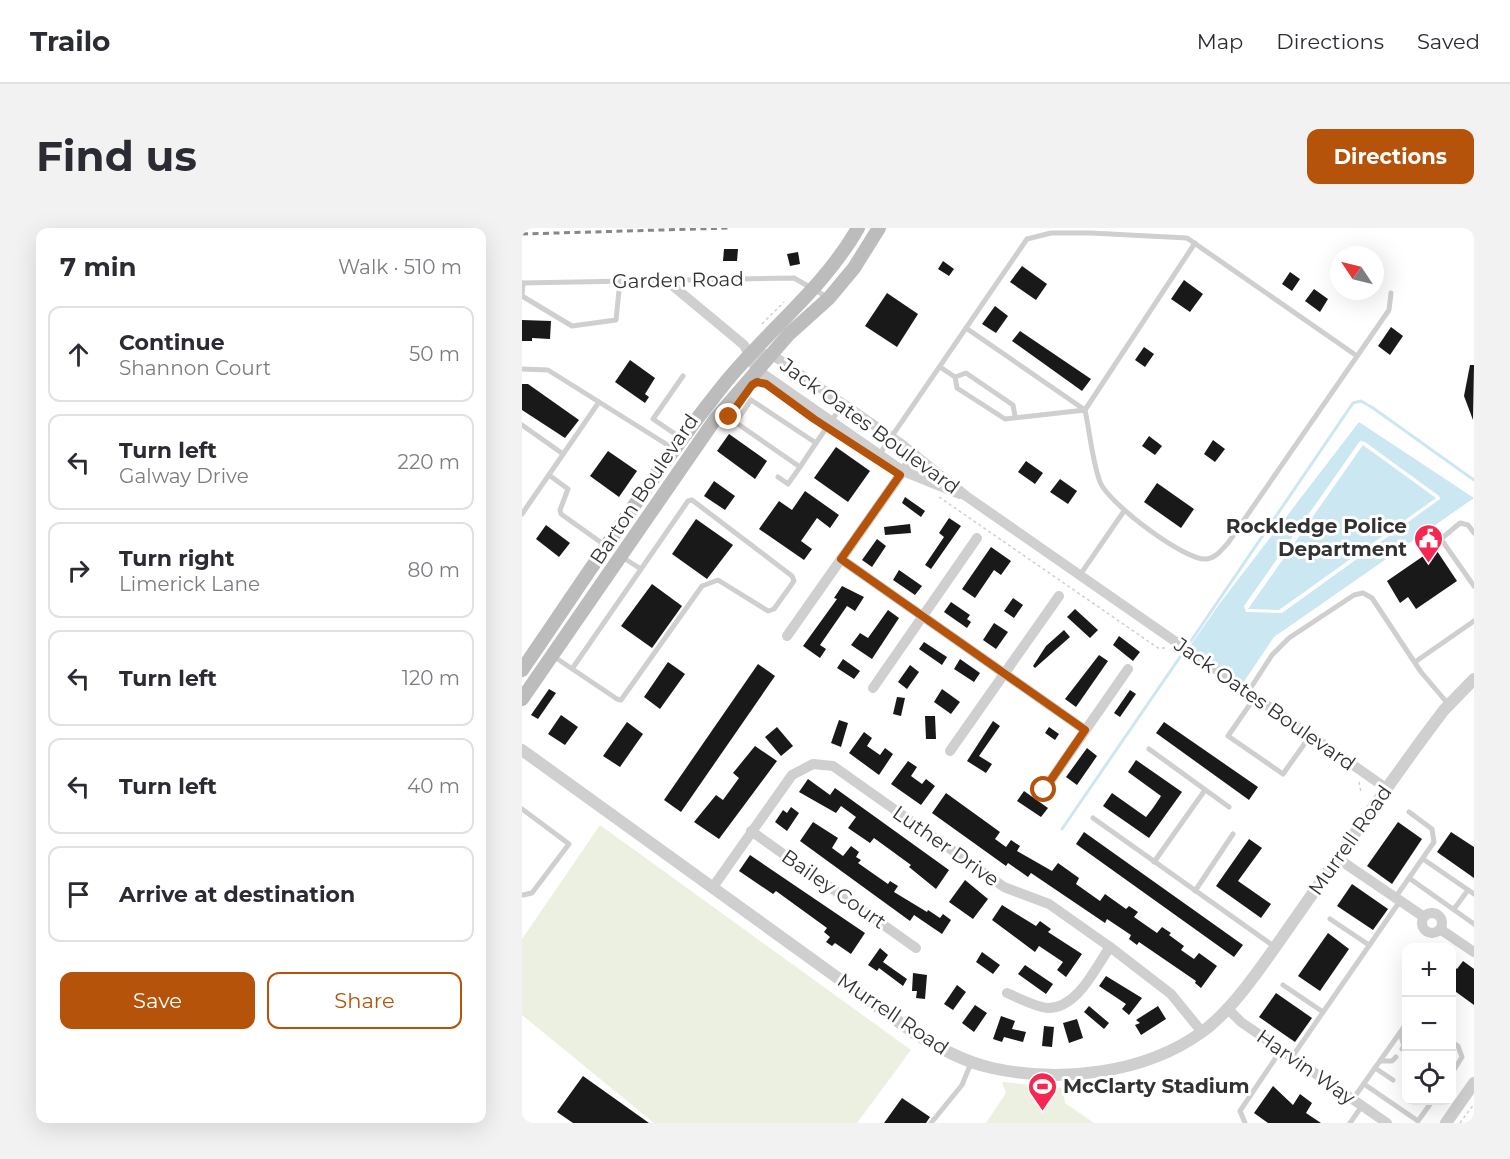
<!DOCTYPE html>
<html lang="en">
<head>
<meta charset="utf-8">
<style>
  :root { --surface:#fff; --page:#f2f2f3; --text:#2b2b33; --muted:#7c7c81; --line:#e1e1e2; --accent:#b45309 }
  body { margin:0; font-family:Montserrat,sans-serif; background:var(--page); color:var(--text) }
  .controls { position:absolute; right:18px; bottom:18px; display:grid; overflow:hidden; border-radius:12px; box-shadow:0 6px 24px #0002 }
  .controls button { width:54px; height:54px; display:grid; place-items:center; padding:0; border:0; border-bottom:2px solid var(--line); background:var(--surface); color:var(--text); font:30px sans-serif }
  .compass { position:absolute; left:808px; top:18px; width:54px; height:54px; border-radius:50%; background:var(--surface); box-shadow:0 6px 24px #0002; rotate:305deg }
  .stop { position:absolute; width:18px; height:18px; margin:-14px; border:4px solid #b45309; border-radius:50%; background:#fff }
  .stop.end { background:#b45309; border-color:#fff; box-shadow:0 2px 6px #0008 }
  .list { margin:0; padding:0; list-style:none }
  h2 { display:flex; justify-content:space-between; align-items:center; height:78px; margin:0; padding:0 24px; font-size:26px }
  h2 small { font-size:20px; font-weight:400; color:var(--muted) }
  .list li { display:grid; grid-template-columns:39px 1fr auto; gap:18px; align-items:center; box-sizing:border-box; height:96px; margin:0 12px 12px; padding:0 12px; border:2px solid var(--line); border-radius:12px }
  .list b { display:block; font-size:22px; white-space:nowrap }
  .list p { margin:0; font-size:20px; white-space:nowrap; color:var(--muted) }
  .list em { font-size:20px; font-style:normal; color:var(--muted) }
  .actions { display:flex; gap:12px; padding:18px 24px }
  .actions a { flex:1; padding:14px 0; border:2px solid var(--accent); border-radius:12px; text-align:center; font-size:21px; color:var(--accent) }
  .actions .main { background:var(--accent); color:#fff }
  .icon { flex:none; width:33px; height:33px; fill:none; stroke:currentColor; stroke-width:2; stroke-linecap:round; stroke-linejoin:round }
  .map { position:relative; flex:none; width:952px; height:895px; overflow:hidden; border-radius:12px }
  header { display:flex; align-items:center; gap:36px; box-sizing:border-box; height:84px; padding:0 30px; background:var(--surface); border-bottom:2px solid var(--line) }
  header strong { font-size:28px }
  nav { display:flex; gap:33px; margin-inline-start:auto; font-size:21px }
  .intro { display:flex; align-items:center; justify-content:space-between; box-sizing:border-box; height:144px; padding:0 36px }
  h1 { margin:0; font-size:42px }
  .button { padding:15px 27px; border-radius:12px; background:var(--accent); color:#fff; font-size:21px; font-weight:700 }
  main { display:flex; gap:36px; padding:0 36px }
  aside { flex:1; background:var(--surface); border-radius:12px; box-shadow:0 6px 24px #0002 }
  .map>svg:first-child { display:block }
  .green { fill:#ebf0e0 }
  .water { fill:#cbe7f1; fill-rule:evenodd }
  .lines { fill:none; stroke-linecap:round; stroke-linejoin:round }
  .stream { stroke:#cbe7f1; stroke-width:3 }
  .building { fill:#191919 }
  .path { stroke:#cfcfcf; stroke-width:1.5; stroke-dasharray:3 3; stroke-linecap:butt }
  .service { stroke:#cfcfcf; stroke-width:5 }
  .minor { stroke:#cfcfcf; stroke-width:10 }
  .tertiary { stroke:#cfcfcf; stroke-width:12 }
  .secondary { stroke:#bcbcbc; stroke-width:14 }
  .rail { stroke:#878787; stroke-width:3; stroke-dasharray:6 4.5; stroke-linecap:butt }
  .route { stroke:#b45309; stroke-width:8 }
  .labels { text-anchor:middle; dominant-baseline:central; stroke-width:6; stroke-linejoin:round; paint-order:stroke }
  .street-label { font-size:20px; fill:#323232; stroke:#fff }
  .poi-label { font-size:20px; font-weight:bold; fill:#323232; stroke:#fff; text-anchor:end }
</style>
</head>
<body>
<header>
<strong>Trailo</strong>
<nav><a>Map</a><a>Directions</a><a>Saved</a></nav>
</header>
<div class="intro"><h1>Find us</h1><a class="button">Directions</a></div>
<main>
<aside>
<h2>7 min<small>Walk · 510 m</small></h2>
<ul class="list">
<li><svg class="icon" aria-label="ahead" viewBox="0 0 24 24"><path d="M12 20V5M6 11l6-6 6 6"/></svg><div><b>Continue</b><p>Shannon Court</p></div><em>50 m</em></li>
<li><svg class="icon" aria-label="left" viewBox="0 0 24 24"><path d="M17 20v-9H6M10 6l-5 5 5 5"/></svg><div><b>Turn left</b><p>Galway Drive</p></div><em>220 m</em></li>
<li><svg class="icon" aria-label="right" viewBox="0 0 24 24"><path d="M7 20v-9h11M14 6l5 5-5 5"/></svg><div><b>Turn right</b><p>Limerick Lane</p></div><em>80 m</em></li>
<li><svg class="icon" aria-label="left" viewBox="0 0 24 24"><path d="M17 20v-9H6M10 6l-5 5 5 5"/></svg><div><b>Turn left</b></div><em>120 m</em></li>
<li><svg class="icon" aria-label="left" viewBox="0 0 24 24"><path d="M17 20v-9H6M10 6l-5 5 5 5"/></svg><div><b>Turn left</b></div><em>40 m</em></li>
<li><svg class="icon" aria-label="arrive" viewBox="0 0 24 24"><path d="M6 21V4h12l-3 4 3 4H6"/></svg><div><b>Arrive at destination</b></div></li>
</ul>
<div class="actions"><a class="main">Save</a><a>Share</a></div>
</aside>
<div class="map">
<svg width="952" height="895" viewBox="0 0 952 895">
  <rect width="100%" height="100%" fill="#fff"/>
  <g class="green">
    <polygon points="78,597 389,822 335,895 132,895 0,787 0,711"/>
    <polygon points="480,854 541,860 543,875 572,895 464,895 484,865"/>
  </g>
  <g class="water">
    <path d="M837 194 952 270 752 409 721 455 668 418 698 375ZM838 213 843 214 917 268 918 271 760 385 724 384 722 378Z"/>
    <polygon points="841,217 914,270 757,382 726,381"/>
  </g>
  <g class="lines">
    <g class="stream">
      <polyline points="669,413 831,175 839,173 851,180 952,252"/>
      <polyline points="540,601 658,429"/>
    </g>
  </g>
  <g class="building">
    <polygon points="202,21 216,21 215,33 201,33"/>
    <polygon points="276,24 278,36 268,38 265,26"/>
    <polygon points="421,33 432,41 427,48 416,41"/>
    <polygon points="500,38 525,56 514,72 488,54"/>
    <polygon points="768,44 778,51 770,63 760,56"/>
    <polygon points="662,52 681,66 668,84 649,71"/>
    <polygon points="792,61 806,71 798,84 783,73"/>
    <polygon points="365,65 396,86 375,119 343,98"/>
    <polygon points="473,78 486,88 474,105 460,96"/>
    <polygon points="0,92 29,93 28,111 10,110 10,113 0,113"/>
    <polygon points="869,99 881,108 868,127 856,118"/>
    <polygon points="498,103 569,151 560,163 490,113"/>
    <polygon points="622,119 632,126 623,139 613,132"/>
    <polygon points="108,132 133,150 123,166 127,169 123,175 93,154"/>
    <polygon points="948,137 952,137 951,192 942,168"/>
    <polygon points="0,156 6,156 57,192 43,210 0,182"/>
    <polygon points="207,206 245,233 233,251 195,223"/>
    <polygon points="627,208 640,218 633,227 620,218"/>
    <polygon points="691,212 703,221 693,234 682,226"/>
    <polygon points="314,219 348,243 326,274 292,250"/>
    <polygon points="86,223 115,243 97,269 68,248"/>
    <polygon points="504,233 521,245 513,256 496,244"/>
    <polygon points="538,251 555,263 546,276 528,264"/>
    <polygon points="192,253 213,268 203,282 182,268"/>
    <polygon points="635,255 672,281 659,300 622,274"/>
    <polygon points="283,263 317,287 308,300 295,290 279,313 290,321 282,332 237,301 257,273 270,282"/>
    <polygon points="383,269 403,283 399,289 380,275"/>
    <polygon points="427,290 439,298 409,341 403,337 422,309 417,305"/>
    <polygon points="174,291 211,317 185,351 150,326"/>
    <polygon points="388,296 389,305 363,307 362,299"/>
    <polygon points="24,297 48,315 37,329 14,311"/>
    <polygon points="355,311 364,318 350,339 340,332"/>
    <polygon points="469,319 489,333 479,347 472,342 453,370 440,361"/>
    <polygon points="913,320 935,353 894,381 886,369 878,375 865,353"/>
    <polygon points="377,342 400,358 393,367 371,352"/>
    <polygon points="130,356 160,378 130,420 99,398"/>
    <polygon points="320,358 342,369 333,383 325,378 298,417 304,421 298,430 281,418 315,371 312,370"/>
    <polygon points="491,370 501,377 492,390 482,383"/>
    <polygon points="429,374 448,387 445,391 449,394 445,400 422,384"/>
    <polygon points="553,381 576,402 568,410 545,389"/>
    <polygon points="366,382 377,390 350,431 329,417 338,405 346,410"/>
    <polygon points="472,395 486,404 474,421 461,412"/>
    <polygon points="542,402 548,409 513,440 511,438 524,418"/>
    <polygon points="597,408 618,424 611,433 591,417"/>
    <polygon points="402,414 425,429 420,437 397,421"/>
    <polygon points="577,427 586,433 554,479 543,471"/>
    <polygon points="321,431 338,443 332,451 315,440"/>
    <polygon points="438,431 458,445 452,454 432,441"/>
    <polygon points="146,434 163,446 138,481 122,469"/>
    <polygon points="236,436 253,448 159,584 142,572"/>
    <polygon points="388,437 397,444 385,461 376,454"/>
    <polygon points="27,461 34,465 16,491 9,487"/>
    <polygon points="420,461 438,474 429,486 412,474"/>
    <polygon points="608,462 614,466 598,489 592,485"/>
    <polygon points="375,469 383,470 379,488 371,486"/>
    <polygon points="39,487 56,499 43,517 26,506"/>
    <polygon points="403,488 413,488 414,511 404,511"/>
    <polygon points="317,492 326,495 319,519 309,515"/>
    <polygon points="471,493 478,498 457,528 470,536 464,545 445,533"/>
    <polygon points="105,494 121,506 98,539 81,528"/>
    <polygon points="642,494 736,559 727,572 634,505"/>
    <polygon points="255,499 271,518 259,528 243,509"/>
    <polygon points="527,499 537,506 533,512 523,505"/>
    <polygon points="342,504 350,510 345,518 358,527 363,520 371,526 357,547 327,525"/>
    <polygon points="233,518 255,533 197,611 172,594 194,567 201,572 217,550 211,545"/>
    <polygon points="565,520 575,528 555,557 544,549"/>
    <polygon points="614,532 660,564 627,610 581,578 590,565 624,589 631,580 639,568 606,544"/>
    <polygon points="386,533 395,539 389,548 400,556 404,551 413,558 399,577 369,556"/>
    <polygon points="286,551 308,567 313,560 427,642 414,661 387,639 389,637 352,610 348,615 326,600 334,589 319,578 314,585 277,564"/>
    <polygon points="502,563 526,580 519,589 495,573"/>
    <polygon points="424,565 478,604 473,611 484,619 489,612 498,618 495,623 530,643 536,635 557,650 554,656 578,673 583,666 604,681 607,678 616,684 612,689 635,705 640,699 649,705 647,707 662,718 659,722 672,731 677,725 695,738 679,760 673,755 674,753 617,714 615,717 607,711 609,707 585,691 583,695 509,645 506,649 486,635 484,638 410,585"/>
    <polygon points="269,579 277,585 265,603 253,594 261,582 265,585"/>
    <polygon points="291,594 316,610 310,620 321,628 329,618 337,624 334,629 339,632 336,635 366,656 368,653 376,658 372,664 405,684 406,682 418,690 421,686 429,692 420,706 392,687 388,693 278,613"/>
    <polygon points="876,594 900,611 870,656 845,638"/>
    <polygon points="562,604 721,717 712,729 554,616"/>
    <polygon points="929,604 952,619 952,650 915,624"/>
    <polygon points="727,611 740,620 716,653 749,676 739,690 694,658"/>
    <polygon points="228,627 343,705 329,726 313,715 310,718 304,714 308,709 302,704 305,700 254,663 251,666 217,643"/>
    <polygon points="443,652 466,671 451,691 427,674"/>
    <polygon points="830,656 866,681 851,702 815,678"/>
    <polygon points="480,677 514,698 518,693 529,701 526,704 560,726 544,749 535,742 541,734 517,718 513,724 470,692"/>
    <polygon points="806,705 827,721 798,763 776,748"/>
    <polygon points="358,720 366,727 361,734 385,751 381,758 357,740 355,743 346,737"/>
    <polygon points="460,724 478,737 471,746 454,734"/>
    <polygon points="941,733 952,741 952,777 930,761 930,737 935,741"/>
    <polygon points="503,737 531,756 524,766 496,746"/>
    <polygon points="391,745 405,747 403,771 394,770 395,763 390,763"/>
    <polygon points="584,748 620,770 607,787 600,781 604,776 577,758"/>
    <polygon points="435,757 444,764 431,782 422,776"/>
    <polygon points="754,765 790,790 773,814 737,789"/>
    <polygon points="453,777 465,785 452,804 440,795"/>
    <polygon points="567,778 587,795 582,801 562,784"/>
    <polygon points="636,778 644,791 619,807 613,797 618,795 614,792"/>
    <polygon points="479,788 493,793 490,801 504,804 501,814 482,809 480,814 471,811"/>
    <polygon points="555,791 561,810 547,815 541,795"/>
    <polygon points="522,798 532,799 530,819 520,818"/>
    <polygon points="61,848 127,895 51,895 35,884"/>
    <polygon points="751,858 771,877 778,866 790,875 784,885 799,895 746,895 732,885"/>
    <polygon points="380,870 408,889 404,895 362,895"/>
  </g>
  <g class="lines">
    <g class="path">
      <polyline points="240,96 262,74"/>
      <polyline points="417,269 636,420 644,420"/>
      <polyline points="837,554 839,564"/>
      <polyline points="938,895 952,876"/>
    </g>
    <g class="service">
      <polyline points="0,55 272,50 305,69"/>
      <polyline points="1,55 0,68 50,98 94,92 98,53"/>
      <polyline points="444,100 563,182 673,15"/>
      <path d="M418 139 433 149 435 160 483 191 563 182C568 205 570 232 578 254 586 275 664 334 685 331 694 330 700 321 706 315L867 82 869 65"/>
      <polyline points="0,141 26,142 152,221"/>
      <polyline points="433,149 444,145 491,177 493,188"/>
      <polyline points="200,185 278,239 294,215 229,172 214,194"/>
      <polyline points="0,197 41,226"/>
      <polyline points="159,210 131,191 161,148"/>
      <polyline points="294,215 321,176"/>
      <polyline points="357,227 505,11 529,5 569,5 665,10 835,128"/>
      <polyline points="27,247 46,261 38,282 39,286 84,318"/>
      <polyline points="256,249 266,256 278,239"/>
      <polyline points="0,286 77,174"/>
      <polyline points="952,305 946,297 938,295 919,311 952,358"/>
      <polyline points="100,329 119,341"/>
      <polyline points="558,347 602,283"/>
      <polyline points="31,428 95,471 99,472 180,358 196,352 246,383 252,381 272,353 270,348 170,272 166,273 50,441"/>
      <polyline points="893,434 952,393"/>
      <polyline points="726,464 750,427 767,410 832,367 841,365 850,370 899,444 927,477"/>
      <polyline points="733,469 706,508 761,546 788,508"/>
      <polyline points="627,521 707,579"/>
      <polyline points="0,581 47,616 10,665 1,667"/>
      <polyline points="571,590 753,719"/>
      <polyline points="901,631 952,666"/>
      <polyline points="632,634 683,562"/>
      <polyline points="887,650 952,696"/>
      <polyline points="673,663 711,606"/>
      <polyline points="873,670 912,614 910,601 887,584"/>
      <polyline points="932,681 946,662"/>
      <polyline points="808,691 847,717"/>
      <polyline points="761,757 801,784"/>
      <polyline points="878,805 882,818 880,821"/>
      <polyline points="930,814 936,818 940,829 930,845"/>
      <polyline points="770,829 878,673"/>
      <polyline points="859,833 870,833 874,829"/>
      <polyline points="853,840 871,852"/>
      <polyline points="842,856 896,893 911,872"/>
      <polyline points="831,871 884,796"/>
      <polyline points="409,895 440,857 449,835"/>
      <polyline points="723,895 718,883 759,822"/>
      <polyline points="828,895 840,878"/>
    </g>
    <g class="minor">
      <polyline points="145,53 222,117 234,141 381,243 438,266"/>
      <polyline points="227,127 249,126 378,215 444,268 864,560"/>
      <polyline points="319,331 563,502"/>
      <polyline points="265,408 393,226"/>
      <polyline points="351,460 455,310"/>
      <polyline points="428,523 537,368"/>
      <polyline points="522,562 606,441"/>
      <polyline points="229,603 394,720"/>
      <polyline points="815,630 902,689"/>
      <polyline points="191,659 270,547 291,536 311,538 482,659 527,676 588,719 649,766 680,804"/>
      <circle cx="910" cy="695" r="10"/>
      <polyline points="918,701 952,724"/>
      <path d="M485 765C497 770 513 779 526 780 556 780 573 740 588 719"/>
      <polyline points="705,780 719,794 865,895"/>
    </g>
    <g class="tertiary">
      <path d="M0 522 392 805C416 819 442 834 470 840 538 855 622 846 680 804 714 780 750 723 775 688 816 629 858 569 901 510L922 482 952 451"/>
      <polyline points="924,895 952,855"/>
    </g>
    <g class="secondary">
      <path d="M0 442C66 346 130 246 203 155 246 102 302 60 336 0"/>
      <polyline points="0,471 194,190 267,106 307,70 332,40 357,0"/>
    </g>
    <polyline class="rail" points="0,6 208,0"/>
  </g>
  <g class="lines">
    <polyline class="route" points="207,189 230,157 235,154 244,156 292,191 378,247 319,331 563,502 522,562"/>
  </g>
  <defs>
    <symbol id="civic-pin" viewBox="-11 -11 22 30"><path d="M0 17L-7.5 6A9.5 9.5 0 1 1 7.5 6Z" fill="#f72751" stroke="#fff"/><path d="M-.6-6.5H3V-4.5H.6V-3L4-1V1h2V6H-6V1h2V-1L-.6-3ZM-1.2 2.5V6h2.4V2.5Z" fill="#fff"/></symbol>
    <symbol id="stadium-pin" viewBox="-11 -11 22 30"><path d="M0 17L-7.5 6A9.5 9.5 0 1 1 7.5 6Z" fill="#f72751" stroke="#fff"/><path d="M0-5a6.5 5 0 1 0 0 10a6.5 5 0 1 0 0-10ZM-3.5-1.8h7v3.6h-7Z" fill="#fff"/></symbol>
  </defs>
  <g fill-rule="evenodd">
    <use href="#civic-pin" x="890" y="294" width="33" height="45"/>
    <use href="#stadium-pin" x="504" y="842" width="33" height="45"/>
  </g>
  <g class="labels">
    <g class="street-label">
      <text transform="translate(156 52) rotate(-1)">Garden Road</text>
      <text transform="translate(348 198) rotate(36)">Jack Oates Boulevard</text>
      <text transform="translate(122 261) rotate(-56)">Barton Boulevard</text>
      <text transform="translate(743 476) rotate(35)">Jack Oates Boulevard</text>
      <text transform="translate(828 612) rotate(-55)">Murrell Road</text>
      <text transform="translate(424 618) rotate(35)">Luther Drive</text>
      <text transform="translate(312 661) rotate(35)">Bailey Court</text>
      <text transform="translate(371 786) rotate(34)">Murrell Road</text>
      <text transform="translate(784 839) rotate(35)">Harvin Way</text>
    </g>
    <g class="poi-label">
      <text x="885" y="298">Rockledge Police<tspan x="885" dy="23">Department</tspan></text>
      <text x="541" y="858" text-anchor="start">McClarty Stadium</text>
    </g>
  </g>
</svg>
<div class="controls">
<button>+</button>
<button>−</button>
<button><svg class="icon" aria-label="locate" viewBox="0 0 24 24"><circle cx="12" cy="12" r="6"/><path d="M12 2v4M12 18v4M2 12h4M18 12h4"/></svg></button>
</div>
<svg class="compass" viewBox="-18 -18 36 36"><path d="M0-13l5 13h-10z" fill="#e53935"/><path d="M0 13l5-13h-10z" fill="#7c7c81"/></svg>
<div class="stop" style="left:522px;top:562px"></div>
<div class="stop end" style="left:207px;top:189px"></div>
</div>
</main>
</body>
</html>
